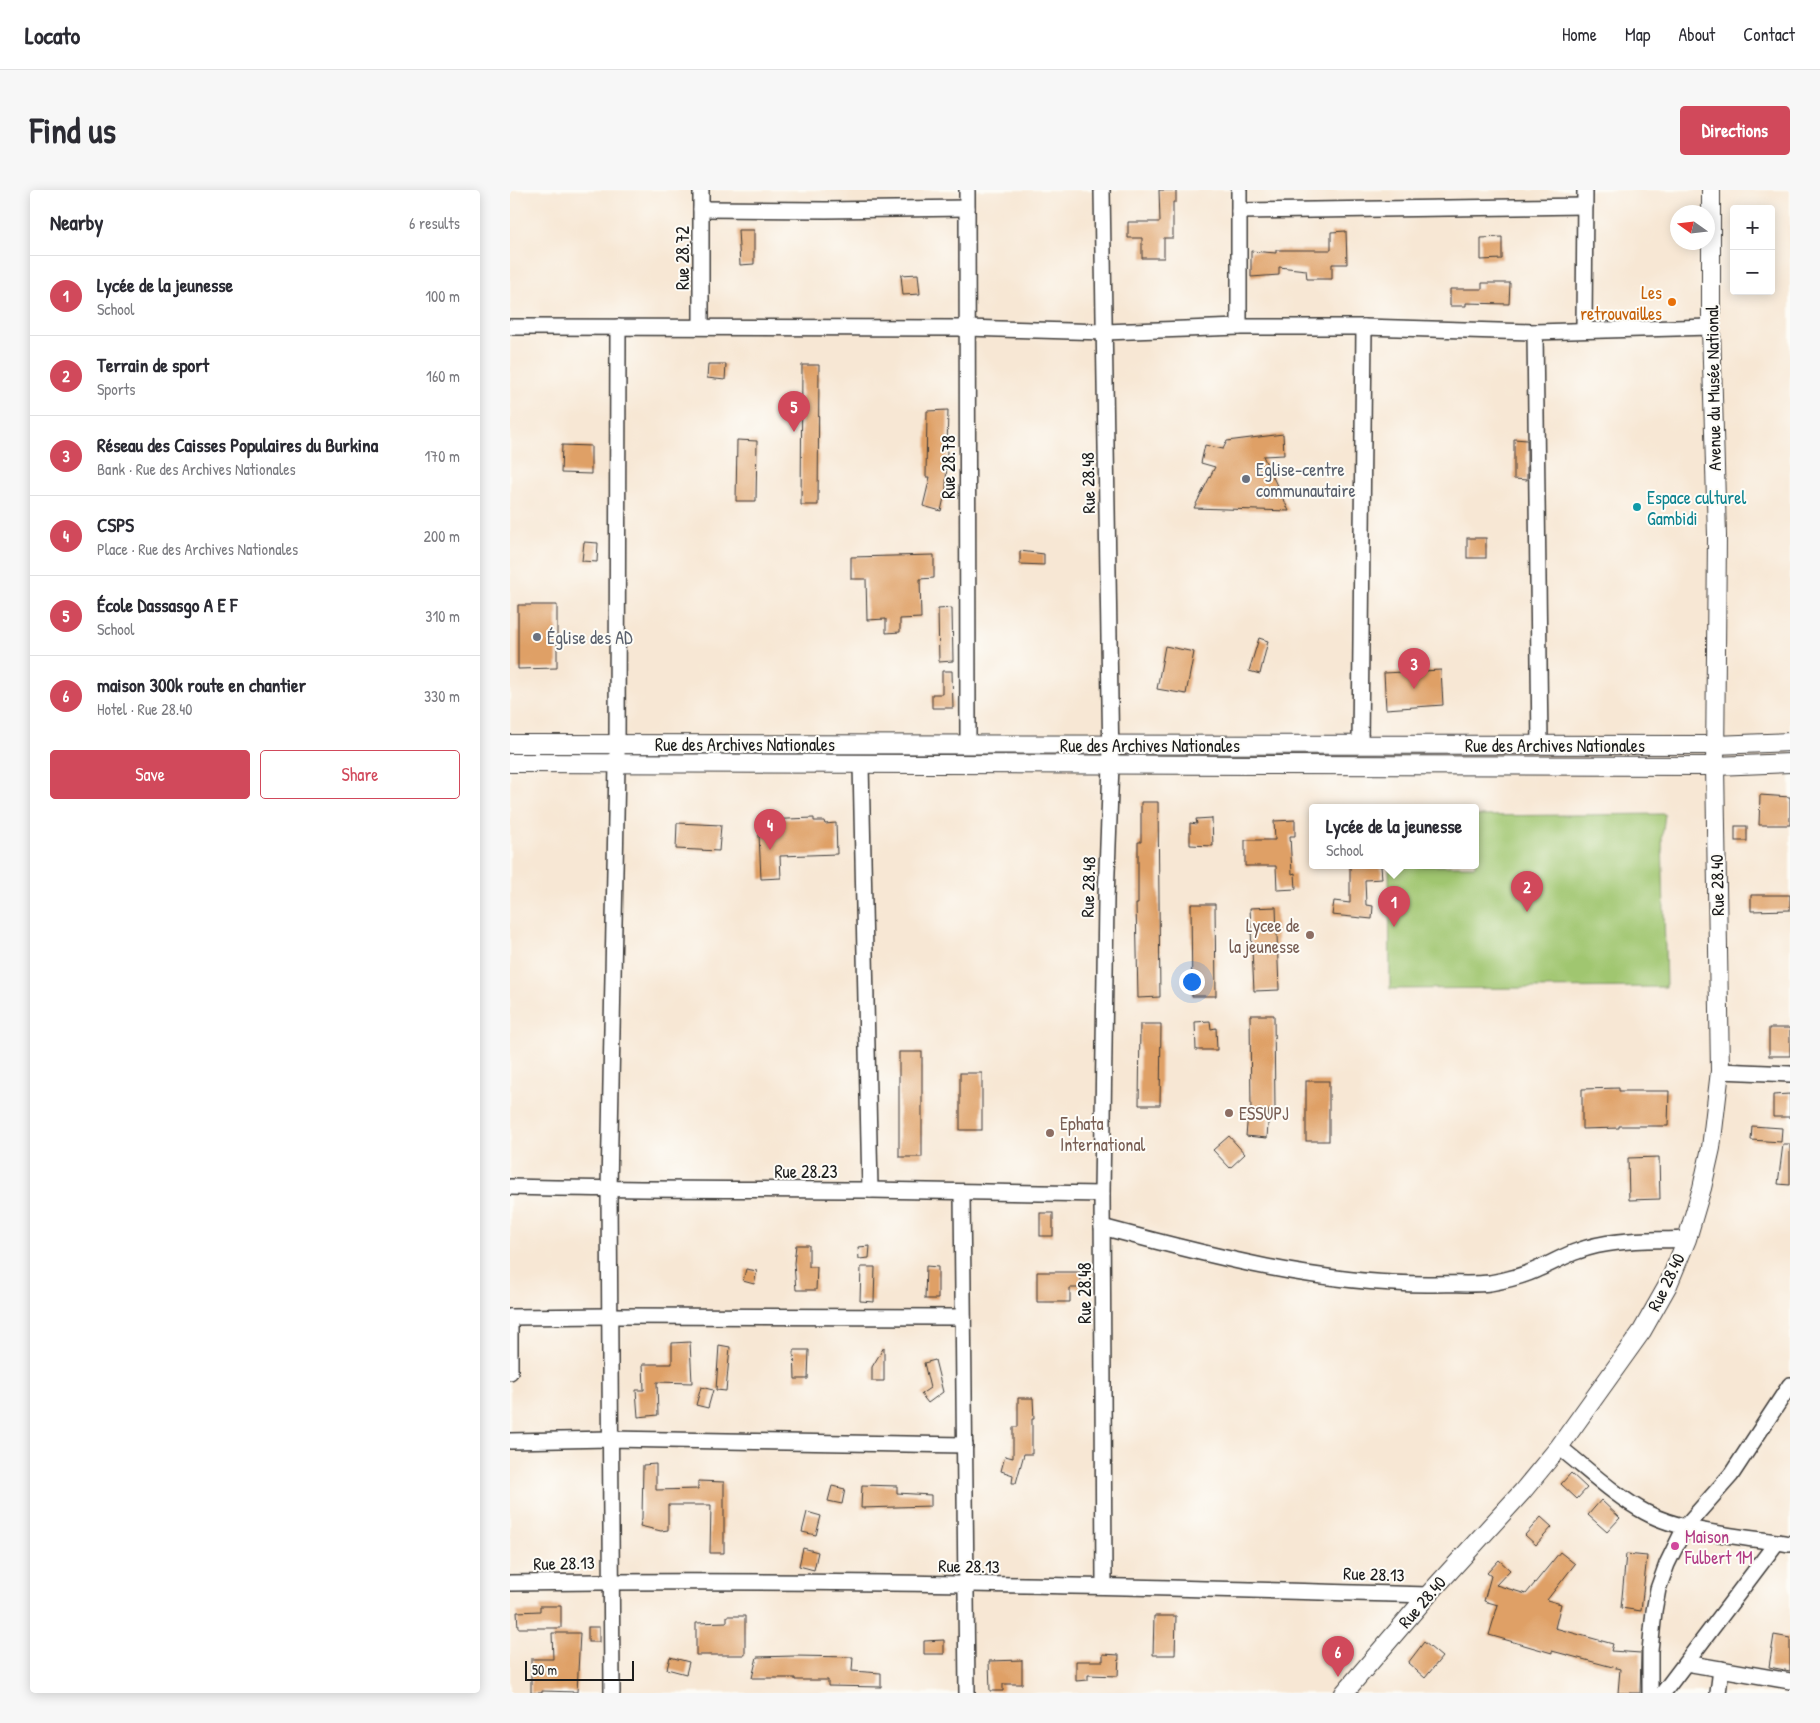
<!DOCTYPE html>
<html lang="en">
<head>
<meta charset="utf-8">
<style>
  :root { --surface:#fff; --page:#f7f7f7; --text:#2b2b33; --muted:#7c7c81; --line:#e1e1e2; --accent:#d1495b }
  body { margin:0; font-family:"Patrick Hand",sans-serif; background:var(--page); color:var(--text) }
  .controls { position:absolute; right:15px; top:15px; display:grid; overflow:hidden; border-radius:5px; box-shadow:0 2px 12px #0003 }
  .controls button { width:45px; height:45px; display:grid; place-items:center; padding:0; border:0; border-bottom:1px solid var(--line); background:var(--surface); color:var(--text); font:25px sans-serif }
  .compass { position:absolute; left:1160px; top:15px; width:45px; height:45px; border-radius:50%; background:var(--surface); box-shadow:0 2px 12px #0003; rotate:284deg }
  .scale { position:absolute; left:15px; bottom:12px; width:109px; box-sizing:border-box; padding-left:5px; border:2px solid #1c1c1c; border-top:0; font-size:14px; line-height:18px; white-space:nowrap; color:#1c1c1c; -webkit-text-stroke:4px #fdfcf7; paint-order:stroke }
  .you { position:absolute; left:681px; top:791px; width:18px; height:18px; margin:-12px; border:4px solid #fff; border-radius:50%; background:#1a73e8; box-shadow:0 0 0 8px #1a73e833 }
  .badge { display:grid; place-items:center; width:32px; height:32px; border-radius:50%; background:var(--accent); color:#fff; font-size:16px; font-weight:700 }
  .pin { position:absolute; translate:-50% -41px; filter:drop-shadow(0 1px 2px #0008) }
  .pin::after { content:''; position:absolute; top:26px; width:18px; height:15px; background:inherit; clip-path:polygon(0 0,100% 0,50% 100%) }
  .popup { position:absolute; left:799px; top:614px; width:170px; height:65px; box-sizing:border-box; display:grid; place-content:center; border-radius:5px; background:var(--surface); filter:drop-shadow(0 1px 4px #0005); font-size:16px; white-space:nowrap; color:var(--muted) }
  .popup b { font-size:19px; color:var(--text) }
  .popup::after { content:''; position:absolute; left:50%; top:100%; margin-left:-10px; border:10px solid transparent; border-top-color:var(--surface) }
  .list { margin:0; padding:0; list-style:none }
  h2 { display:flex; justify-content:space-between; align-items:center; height:65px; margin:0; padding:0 20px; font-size:21px }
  h2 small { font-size:16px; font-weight:400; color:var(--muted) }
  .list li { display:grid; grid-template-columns:32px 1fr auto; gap:15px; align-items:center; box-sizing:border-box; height:80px; padding:0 20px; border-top:1px solid var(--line) }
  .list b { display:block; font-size:19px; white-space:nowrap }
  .list p { margin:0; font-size:16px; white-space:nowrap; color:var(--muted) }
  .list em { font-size:16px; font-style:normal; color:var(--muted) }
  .actions { display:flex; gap:10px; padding:15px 20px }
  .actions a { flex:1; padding:11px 0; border:1px solid var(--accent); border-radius:5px; text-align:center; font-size:18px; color:var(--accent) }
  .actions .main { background:var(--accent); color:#fff }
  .map { position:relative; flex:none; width:1280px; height:1503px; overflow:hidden; border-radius:5px }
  header { display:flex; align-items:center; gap:30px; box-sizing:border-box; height:70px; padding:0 25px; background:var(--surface); border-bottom:1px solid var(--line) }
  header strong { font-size:24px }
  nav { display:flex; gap:28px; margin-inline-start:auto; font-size:18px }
  .intro { display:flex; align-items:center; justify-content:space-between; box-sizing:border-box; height:120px; padding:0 30px }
  h1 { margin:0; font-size:35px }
  .button { padding:12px 22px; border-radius:5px; background:var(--accent); color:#fff; font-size:18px; font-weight:700 }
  main { display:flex; gap:30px; padding:0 30px }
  aside { flex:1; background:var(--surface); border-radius:5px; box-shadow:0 2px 12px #0003 }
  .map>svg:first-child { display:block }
  .green { fill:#a0c670; stroke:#5e7146 }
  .building { fill:#dfa066 }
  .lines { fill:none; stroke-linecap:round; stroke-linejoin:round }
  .minor-casing { stroke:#3d3a38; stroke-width:18 }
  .tertiary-casing { stroke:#3d3a38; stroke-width:20 }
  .minor { stroke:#fff; stroke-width:15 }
  .tertiary { stroke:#fff; stroke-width:18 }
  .food-dot { fill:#e8710a; stroke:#fdfcf7; stroke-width:2 }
  .worship-dot { fill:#6b7280; stroke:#fdfcf7; stroke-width:2 }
  .culture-dot { fill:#0f9aa8; stroke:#fdfcf7; stroke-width:2 }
  .education-dot { fill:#8d6e63; stroke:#fdfcf7; stroke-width:2 }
  .hotel-dot { fill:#d1479c; stroke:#fdfcf7; stroke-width:2 }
  .labels { text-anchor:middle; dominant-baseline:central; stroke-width:4; stroke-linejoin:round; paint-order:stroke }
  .street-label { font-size:18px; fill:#1c1c1c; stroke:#fdfcf7 }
  .food-label { font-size:18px; fill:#c56008; stroke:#fdfcf7; text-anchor:end }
  .worship-label { font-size:18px; fill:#5b616d; stroke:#fdfcf7; text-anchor:start }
  .culture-label { font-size:18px; fill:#0d838f; stroke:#fdfcf7; text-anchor:start }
  .education-label { font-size:18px; fill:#785e54; stroke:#fdfcf7; text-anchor:start }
  .hotel-label { font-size:18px; fill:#b23c85; stroke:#fdfcf7; text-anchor:start }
</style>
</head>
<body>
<header>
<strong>Locato</strong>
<nav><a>Home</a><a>Map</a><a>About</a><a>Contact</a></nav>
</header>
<div class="intro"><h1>Find us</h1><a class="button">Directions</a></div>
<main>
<aside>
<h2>Nearby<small>6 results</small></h2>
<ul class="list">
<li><span class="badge">1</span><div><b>Lycée de la jeunesse</b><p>School</p></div><em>100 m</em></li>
<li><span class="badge">2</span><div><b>Terrain de sport</b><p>Sports</p></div><em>160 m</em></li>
<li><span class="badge">3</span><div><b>Réseau des Caisses Populaires du Burkina</b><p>Bank · Rue des Archives Nationales</p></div><em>170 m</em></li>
<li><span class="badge">4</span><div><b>CSPS</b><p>Place · Rue des Archives Nationales</p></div><em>200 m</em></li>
<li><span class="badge">5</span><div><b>École Dassasgo A E F</b><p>School</p></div><em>310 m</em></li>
<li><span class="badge">6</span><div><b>maison 300k route en chantier</b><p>Hotel · Rue 28.40</p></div><em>330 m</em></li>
</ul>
<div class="actions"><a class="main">Save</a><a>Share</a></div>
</aside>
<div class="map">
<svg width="1280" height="1503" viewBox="0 0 1280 1503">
  <rect width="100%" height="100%" fill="#fdfcf7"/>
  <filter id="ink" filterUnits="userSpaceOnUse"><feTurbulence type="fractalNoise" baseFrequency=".02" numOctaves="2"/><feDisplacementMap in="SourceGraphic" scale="10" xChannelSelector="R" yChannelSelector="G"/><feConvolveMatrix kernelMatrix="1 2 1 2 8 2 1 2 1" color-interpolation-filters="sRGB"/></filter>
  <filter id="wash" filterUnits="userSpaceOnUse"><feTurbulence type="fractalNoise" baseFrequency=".0096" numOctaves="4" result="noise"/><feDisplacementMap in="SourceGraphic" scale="20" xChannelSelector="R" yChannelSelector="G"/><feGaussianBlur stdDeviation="1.12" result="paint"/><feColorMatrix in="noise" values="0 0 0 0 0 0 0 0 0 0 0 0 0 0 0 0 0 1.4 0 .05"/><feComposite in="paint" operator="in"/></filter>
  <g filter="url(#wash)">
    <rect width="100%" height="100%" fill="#f7e7d4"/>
    <polygon class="green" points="1155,624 1152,647 1156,797 880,799 879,676 965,676 965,626"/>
    <g id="blocks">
      <g class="building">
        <polygon points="649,0 666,0 666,12 663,12 663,48 654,48 654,68 632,68 632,48 618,48 618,32 650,32"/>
        <polygon points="228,40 244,40 244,74 230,75"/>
        <polygon points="836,41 837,74 822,74 822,89 797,89 796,80 769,77 769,85 741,87 741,61 766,63 766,60 821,60 821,42"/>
        <polygon points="992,47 992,69 971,70 971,48"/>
        <polygon points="408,84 410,104 393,105 391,85"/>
        <polygon points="972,93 1000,93 999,114 956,113 956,116 940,116 940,99 972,99"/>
        <polygon points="198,174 216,174 215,190 197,188"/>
        <polygon points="292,175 309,175 308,315 291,315"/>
        <polygon points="438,220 436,299 431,321 413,316 420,287 416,287 417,221"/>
        <polygon points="773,244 774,265 753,266 779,321 684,318 705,277 691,273 695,255 713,259 717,251"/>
        <polygon points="1004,249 1017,250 1017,290 1004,289"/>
        <polygon points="227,250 247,251 246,311 226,311"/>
        <polygon points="52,255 81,256 81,284 51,283"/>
        <rect x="957" y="348" width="19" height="20"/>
        <polygon points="74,352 88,353 87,372 72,371"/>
        <polygon points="510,361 534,364 534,375 510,374"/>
        <polygon points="424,365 424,388 410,389 411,428 390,429 390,442 376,443 376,429 357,430 356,389 341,389 341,367"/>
        <polygon points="8,415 47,415 47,478 8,479"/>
        <polygon points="442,418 443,471 429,472 428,419"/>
        <polygon points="749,448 758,451 750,484 739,481"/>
        <polygon points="655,456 684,462 676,504 647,499"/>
        <polygon points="931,480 933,515 876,519 874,483"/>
        <polygon points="432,481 442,481 443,518 422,518 422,504 432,504"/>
        <polygon points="1250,605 1280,607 1280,635 1249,635"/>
        <polygon points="631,612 648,612 650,807 628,808 626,714 628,714 628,652 631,652"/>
        <polygon points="304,628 304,631 314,631 315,634 326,633 327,664 270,666 271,688 251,689 249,644 252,644 252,630"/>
        <polygon points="702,628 703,656 680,655 680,633 687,634 686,629"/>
        <polygon points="785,630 785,646 780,646 782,684 785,683 786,699 767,700 766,676 735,676 735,650 765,650 764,631"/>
        <polygon points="167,633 211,635 209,661 166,659"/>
        <rect x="1225" y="636" width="12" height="15"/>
        <polygon points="840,676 871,676 872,689 855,690 856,715 863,716 862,729 822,725 824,711 840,713"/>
        <polygon points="1241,705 1280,705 1280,720 1241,721"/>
        <polygon points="681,714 705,714 706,806 682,806"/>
        <polygon points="766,717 769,800 744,801 740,718"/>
        <polygon points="740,825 764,825 765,920 759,920 757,948 736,946 738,923 741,923"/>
        <polygon points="700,831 701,839 706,838 707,860 686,860 685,832"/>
        <polygon points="630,834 651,834 650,915 629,915"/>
        <rect x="1259" y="838" width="21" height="28"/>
        <rect x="389" y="862" width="23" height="105"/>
        <rect x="450" y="883" width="22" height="57"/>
        <rect x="796" y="891" width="23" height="60"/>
        <polygon points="1109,898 1109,901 1159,901 1158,936 1109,936 1109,938 1072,939 1072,899"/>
        <polygon points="1280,904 1280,927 1263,927 1263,905"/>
        <polygon points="1242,936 1272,938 1271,952 1241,950"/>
        <polygon points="719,946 735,964 720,978 703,960"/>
        <polygon points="1273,954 1280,954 1280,995 1268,994"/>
        <polygon points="1149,967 1150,1009 1119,1010 1118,968"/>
        <rect x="530" y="1023" width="13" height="23"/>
        <polygon points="286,1055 299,1055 299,1077 307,1077 306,1100 286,1100 284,1073"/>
        <polygon points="360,1056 359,1068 349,1069 348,1057"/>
        <polygon points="416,1076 428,1077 428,1109 415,1109"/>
        <polygon points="351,1077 365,1077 364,1112 350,1111"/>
        <polygon points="236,1079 247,1081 244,1094 233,1091"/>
        <polygon points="527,1082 571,1082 571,1098 560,1098 560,1112 527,1112"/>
        <polygon points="180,1152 182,1193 147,1192 148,1225 128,1227 126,1200 134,1200 133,1174 162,1174 162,1153"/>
        <polygon points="209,1155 220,1157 216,1201 206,1200"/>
        <polygon points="374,1157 374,1191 362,1191 362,1177"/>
        <polygon points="284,1160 299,1160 298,1189 285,1189"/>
        <polygon points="425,1170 433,1202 418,1213 411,1204 420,1198 414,1173"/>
        <polygon points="191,1197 203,1200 198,1218 186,1215"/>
        <polygon points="508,1208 523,1208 524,1229 522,1229 522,1264 514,1264 506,1293 502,1293 503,1285 491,1281 495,1266 503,1268 503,1237 508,1237"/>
        <polygon points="146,1274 146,1300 188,1299 188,1291 214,1292 214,1363 200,1363 201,1315 158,1315 158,1340 151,1341 130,1336 132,1328 133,1275"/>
        <polygon points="1061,1283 1077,1298 1067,1309 1051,1294"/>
        <polygon points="352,1295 387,1296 387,1303 421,1305 421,1316 351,1318"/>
        <polygon points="322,1296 335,1299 332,1314 318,1311"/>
        <polygon points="1091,1310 1110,1328 1097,1342 1078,1325"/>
        <polygon points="297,1322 311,1326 306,1345 292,1342"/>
        <polygon points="1031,1327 1042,1337 1026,1355 1015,1345"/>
        <polygon points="293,1358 308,1362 304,1380 289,1376"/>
        <polygon points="1050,1362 1065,1374 1037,1410 1051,1414 1045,1438 1103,1454 1101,1461 1131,1463 1130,1503 1108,1503 1110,1479 1042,1461 1042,1463 979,1445 988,1415 974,1411 981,1386 977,1383 989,1370 1000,1380 986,1395 1016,1404"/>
        <polygon points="1116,1364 1137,1366 1131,1421 1111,1418"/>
        <polygon points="30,1416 51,1416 51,1438 8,1438 7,1422 30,1421"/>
        <polygon points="217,1426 235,1426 235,1465 186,1465 186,1433 217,1432"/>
        <polygon points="644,1426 666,1426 665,1465 643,1465"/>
        <rect x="78" y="1437" width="11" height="15"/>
        <polygon points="42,1443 70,1443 67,1502 32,1501 32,1503 21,1503 21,1469 43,1469"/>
        <polygon points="1264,1445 1280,1448 1280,1481 1259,1477"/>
        <polygon points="434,1450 434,1464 414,1464 414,1451"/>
        <polygon points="914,1452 932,1467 915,1488 898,1473"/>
        <polygon points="593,1464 609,1465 608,1486 578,1485 578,1490 566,1491 566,1471 593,1471"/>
        <polygon points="284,1466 343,1467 342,1481 371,1483 371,1497 318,1496 318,1490 285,1490 285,1488 242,1488 247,1467"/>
        <polygon points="160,1467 179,1472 176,1484 157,1479"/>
        <polygon points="512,1470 512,1494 493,1494 493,1501 480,1501 479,1471"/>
      </g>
    </g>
  </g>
  <g filter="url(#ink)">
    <use href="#blocks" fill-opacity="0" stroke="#3d3a38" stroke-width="1"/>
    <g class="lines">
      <defs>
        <g id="minor">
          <polyline points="191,0 191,136"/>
          <polyline points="457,0 458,554"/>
          <polyline points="592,0 601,575 596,708 592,1004 594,1396"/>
          <polyline points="729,0 729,137"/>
          <polyline points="191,19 316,20 457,18"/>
          <polyline points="729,21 1075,16"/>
          <polyline points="0,137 456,138 595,142 729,137 854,137 1025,142 1201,137"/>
          <polyline points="1074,140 1075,0"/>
          <polyline points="1025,142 1030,555"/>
          <polyline points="850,555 854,137"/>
          <polyline points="351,574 360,1000"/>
          <polyline points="1210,881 1280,884"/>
          <path d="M0 997C120 1000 239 999 359 1000 437 1001 514 1003 592 1004"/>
          <polyline points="452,1003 457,1503"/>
          <path d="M592 1037C701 1066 810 1095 923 1094 941 1093 961 1095 980 1093 997 1090 1014 1086 1030 1078 1043 1073 1055 1065 1068 1061 1102 1048 1141 1051 1177 1049"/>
          <polyline points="0,1127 99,1126 453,1127"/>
          <polyline points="0,1182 0,1127"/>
          <polyline points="0,1251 100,1249 455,1255"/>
          <path d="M1049 1257C1076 1278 1105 1306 1135 1322 1173 1343 1236 1347 1280 1354"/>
          <path d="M0 1393C306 1389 612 1396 918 1405"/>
          <polyline points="1176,1473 1280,1491"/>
          <polyline points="102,1503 99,1000 107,573 108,137"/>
          <polyline points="1140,1503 1140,1461 1144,1421 1148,1399 1157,1374 1175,1337 1221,1285 1280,1195"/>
          <polyline points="1153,1503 1267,1352"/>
          <polyline points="1208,1503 1211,1479"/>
        </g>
        <g id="tertiary">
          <polyline points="0,554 1205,555 1280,552"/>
          <polyline points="0,573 1205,576 1280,573"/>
          <polyline points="834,1503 918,1405 1012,1302 1049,1257 1132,1141 1158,1095 1177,1049 1192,998 1201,958 1210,881 1205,576 1207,346 1201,137 1201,0"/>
        </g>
      </defs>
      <use href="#minor" class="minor-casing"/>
      <use href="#tertiary" class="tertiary-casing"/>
      <use href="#minor" class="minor"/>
      <use href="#tertiary" class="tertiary"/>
    </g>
  </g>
  <circle class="food-dot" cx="1162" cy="112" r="5"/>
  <g class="worship-dot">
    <circle cx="736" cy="289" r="5"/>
    <circle cx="27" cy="447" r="5"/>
  </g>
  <circle class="culture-dot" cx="1127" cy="317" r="5"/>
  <g class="education-dot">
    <circle cx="800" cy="745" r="5"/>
    <circle cx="719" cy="923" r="5"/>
    <circle cx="540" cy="943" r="5"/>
  </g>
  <circle class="hotel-dot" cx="1165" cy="1356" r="5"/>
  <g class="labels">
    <g class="street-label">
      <text transform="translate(172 68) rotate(-90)">Rue 28.72</text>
      <text transform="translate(1203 198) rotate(-91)">Avenue du Musée National</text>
      <text transform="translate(438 277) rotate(-90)">Rue 28.78</text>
      <text transform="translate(578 293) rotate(-91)">Rue 28.48</text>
      <text x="235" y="554">Rue des Archives Nationales</text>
      <text x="640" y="555">Rue des Archives Nationales</text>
      <text x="1045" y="555">Rue des Archives Nationales</text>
      <text transform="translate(1207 695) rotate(-91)">Rue 28.40</text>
      <text transform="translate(578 697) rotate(-88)">Rue 28.48</text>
      <text x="296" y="981">Rue 28.23</text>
      <text transform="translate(1156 1092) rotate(-64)">Rue 28.40</text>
      <text transform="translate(574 1103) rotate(-90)">Rue 28.48</text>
      <text transform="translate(54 1373) rotate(-1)">Rue 28.13</text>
      <text transform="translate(459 1376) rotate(1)">Rue 28.13</text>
      <text transform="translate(864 1384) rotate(2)">Rue 28.13</text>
      <text transform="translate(912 1412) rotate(-49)">Rue 28.40</text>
    </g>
    <g class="food-label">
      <text x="1152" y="102">Les<tspan x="1152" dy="21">retrouvailles</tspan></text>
    </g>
    <g class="worship-label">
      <text x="746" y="279">Eglise-centre<tspan x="746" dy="21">communautaire</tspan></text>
      <text x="37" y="447">Église des AD</text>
    </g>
    <g class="culture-label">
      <text x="1137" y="307">Espace culturel<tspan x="1137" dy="21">Gambidi</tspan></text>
    </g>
    <g class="education-label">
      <text x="790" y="735" text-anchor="end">Lycee de<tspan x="790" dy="21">la jeunesse</tspan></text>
      <text x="729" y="923">ESSUPJ</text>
      <text x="550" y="933">Ephata<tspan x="550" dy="21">International</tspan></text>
    </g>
    <g class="hotel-label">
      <text x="1175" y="1346">Maison<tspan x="1175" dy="21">Fulbert 1M</tspan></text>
    </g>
  </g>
</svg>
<div class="controls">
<button>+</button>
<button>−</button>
</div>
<svg class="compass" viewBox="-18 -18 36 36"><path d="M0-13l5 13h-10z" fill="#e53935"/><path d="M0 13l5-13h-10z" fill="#7c7c81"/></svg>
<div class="scale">50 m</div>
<div class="you"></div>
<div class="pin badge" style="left:884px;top:737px">1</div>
<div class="popup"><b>Lycée de la jeunesse</b>School</div>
<div class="pin badge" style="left:1017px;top:722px">2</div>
<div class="pin badge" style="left:904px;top:499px">3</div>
<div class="pin badge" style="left:260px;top:660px">4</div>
<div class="pin badge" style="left:284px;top:242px">5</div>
<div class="pin badge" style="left:828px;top:1487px">6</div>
</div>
</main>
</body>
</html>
